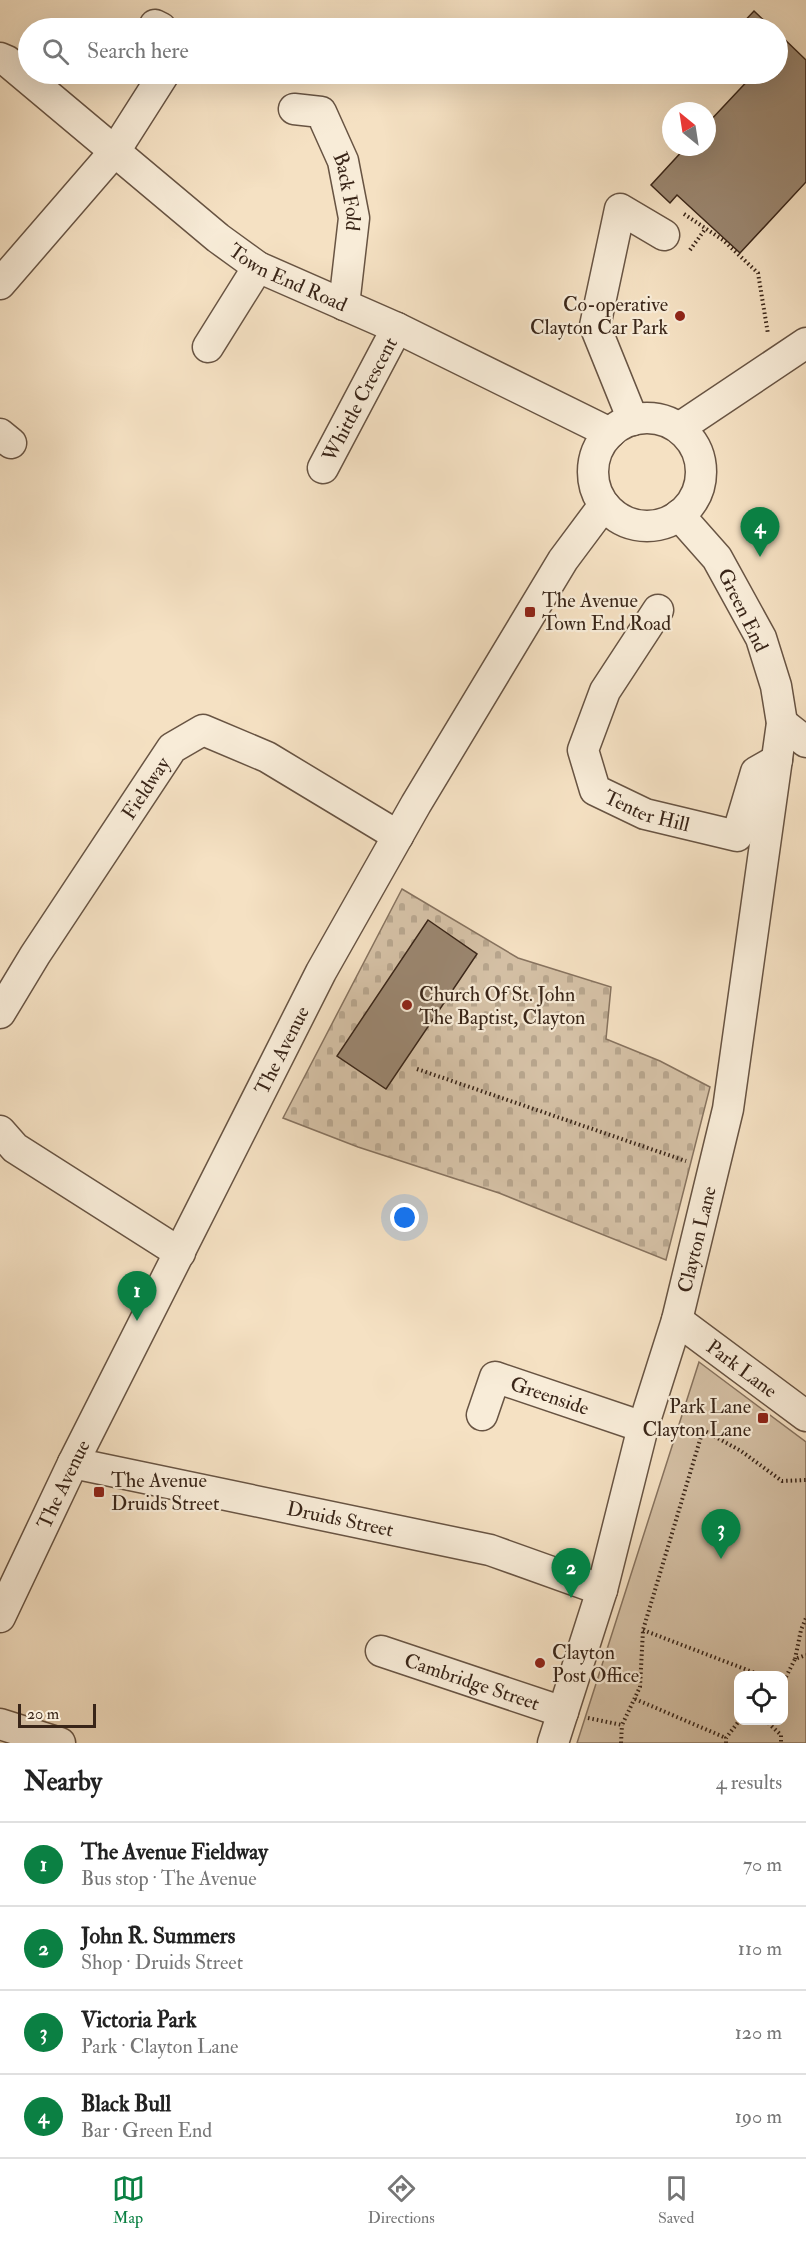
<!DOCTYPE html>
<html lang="en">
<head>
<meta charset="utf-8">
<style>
  :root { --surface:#fff; --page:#f6f6f6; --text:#222; --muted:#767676; --line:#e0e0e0; --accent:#0b8043 }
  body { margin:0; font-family:"IM FELL Double Pica",serif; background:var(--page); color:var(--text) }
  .controls { position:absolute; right:18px; bottom:18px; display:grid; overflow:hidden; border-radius:12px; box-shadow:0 6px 24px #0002 }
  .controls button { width:54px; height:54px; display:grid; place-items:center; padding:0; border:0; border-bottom:2px solid var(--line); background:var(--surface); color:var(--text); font:30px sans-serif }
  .compass { position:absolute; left:662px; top:102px; width:54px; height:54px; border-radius:50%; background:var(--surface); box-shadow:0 6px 24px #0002; rotate:330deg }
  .scale { position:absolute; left:18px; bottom:15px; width:78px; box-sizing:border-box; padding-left:6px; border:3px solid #392518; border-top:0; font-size:16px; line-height:21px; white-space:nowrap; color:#392518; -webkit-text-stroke:4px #f8ecd8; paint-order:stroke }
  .you { position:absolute; left:405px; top:1218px; width:21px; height:21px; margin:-15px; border:4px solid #fff; border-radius:50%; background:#1a73e8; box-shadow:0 0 0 9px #1a73e833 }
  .badge { display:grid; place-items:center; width:39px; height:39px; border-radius:50%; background:var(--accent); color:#fff; font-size:20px; font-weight:700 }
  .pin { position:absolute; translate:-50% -50px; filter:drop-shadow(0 2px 3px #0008) }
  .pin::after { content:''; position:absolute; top:32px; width:21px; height:18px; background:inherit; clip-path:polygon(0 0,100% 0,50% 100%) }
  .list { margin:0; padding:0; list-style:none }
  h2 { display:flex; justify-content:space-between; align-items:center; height:78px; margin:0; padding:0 24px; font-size:26px }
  h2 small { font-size:20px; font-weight:400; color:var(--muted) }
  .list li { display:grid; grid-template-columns:39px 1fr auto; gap:18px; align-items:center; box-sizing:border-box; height:84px; padding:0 24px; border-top:2px solid var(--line) }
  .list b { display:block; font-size:22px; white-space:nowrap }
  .list p { margin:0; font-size:20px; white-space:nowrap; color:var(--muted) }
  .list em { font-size:20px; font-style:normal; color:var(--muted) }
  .icon { flex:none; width:33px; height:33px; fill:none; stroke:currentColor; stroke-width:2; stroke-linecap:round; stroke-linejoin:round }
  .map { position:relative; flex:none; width:806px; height:1743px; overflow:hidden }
  .search { position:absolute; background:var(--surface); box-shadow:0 6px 24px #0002; left:18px; right:18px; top:18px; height:66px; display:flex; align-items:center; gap:15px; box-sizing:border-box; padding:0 21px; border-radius:33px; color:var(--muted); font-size:22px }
  .sheet { height:414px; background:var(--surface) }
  nav { display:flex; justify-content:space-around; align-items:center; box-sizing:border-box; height:84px; border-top:2px solid var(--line); background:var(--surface); font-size:16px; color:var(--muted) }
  nav a { display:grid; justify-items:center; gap:3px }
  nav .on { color:var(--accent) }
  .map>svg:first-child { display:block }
  .green { fill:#d5c1a6; stroke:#87735f; stroke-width:1.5; fill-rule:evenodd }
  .cemetery { fill:url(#cemetery-stones); stroke:#87735f; stroke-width:1.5 }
  .building { fill:#9b8771; stroke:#392518; stroke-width:1.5 }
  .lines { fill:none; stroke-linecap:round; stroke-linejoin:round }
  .minor-casing { stroke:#685443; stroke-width:33 }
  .path { stroke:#392518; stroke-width:4; stroke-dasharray:1.5 3; stroke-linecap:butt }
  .minor { stroke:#f8ecd8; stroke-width:30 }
  .poi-dot { fill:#8f2418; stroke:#f8ecd8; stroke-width:2 }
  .labels { text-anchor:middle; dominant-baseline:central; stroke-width:4.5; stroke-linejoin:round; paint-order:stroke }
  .street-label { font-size:20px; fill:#392518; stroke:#f8ecd8 }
  .poi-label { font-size:20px; fill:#392518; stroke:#f8ecd8; text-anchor:start }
</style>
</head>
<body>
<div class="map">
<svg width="806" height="1743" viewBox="0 0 806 1743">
  <defs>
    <pattern id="cemetery-stones" width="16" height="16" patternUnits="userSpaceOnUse" patternTransform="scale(1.5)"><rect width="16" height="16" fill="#d5c1a6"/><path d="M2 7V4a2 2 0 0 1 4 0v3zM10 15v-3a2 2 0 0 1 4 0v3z" fill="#b8a68e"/></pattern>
  </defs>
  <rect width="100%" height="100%" fill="#f5e1c3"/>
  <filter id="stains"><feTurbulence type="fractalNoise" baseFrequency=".00333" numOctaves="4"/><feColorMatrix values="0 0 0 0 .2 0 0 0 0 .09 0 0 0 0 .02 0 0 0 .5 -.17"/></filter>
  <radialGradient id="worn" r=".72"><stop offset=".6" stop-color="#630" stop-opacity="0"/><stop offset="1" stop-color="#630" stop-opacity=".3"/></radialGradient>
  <path class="green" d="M699 1362 806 1442V1743H577ZM738 1676H784V1720H738Z"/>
  <polygon class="cemetery" points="402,889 518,958 611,987 606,1039 660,1061 710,1087 666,1260 499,1193 358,1147 283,1118"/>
  <g class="building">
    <polygon points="754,11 772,28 738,28"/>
    <polygon points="778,33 806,60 806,182 740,253 677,195 670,203 651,185 686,147 707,147 707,124 754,74 778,74"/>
    <polygon points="428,920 477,954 386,1089 337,1056"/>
  </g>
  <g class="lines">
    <defs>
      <g id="minor">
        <polyline points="155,25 161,28"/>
        <path id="s1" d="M0 58 7 61 218 238 258 267 397 328 610 433"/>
        <path id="s2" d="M294 109 321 112 343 161 354 218 344 305"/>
        <polyline points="0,284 115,151 164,74"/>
        <polyline points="208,347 258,267"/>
        <circle cx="647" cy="472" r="54"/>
        <polyline points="633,420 595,326 620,209 664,235"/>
        <polyline points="679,428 806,343"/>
        <polyline points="0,434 11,443"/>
        <path id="s3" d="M323 468 397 328"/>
        <path id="s4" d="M658 610 605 691 583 750 595 790 645 814 737 836 756 772 777 760"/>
        <polyline points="782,723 806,742"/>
        <path id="s5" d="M0 1013 35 955 172 748 203 730 267 757 398 836"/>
        <polyline points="0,1131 15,1148 180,1253"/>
        <path id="s6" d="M677 1320 806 1416"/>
        <path id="s7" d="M482 1415 495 1377 643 1427"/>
        <path id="s8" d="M73 1463 490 1550 602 1590"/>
        <path id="s9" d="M0 1617 73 1463 321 972 416 804 563 560 604 505"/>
        <path id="s10" d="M381 1651 563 1712"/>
        <polyline points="0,1724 60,1743"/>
        <path id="s11" d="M553 1743 602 1590 643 1427 677 1320 728 1109 782 723 776 686 761 638 717 558 679 515"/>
      </g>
    </defs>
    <use href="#minor" class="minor-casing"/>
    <g class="path">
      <polyline points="684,214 723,240 758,273 768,334"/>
      <polyline points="690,250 706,228"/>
      <polyline points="417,1069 686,1161"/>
      <polyline points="643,1630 763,1676"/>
      <polyline points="795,1659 801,1630 806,1618"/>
      <polyline points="784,1681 795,1659 806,1655"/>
      <polyline points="635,1699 726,1738"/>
      <polyline points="588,1718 622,1725 640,1687 643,1630 703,1430 741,1451 782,1481 806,1480"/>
      <polyline points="765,1720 781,1735 781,1743"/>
      <polyline points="621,1743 622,1725"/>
      <polyline points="726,1743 726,1738 739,1721 743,1720"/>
    </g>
    <use href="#minor" class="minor"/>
  </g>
  <g class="poi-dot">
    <circle cx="680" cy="316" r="6"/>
    <rect x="524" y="606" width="12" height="12" rx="3"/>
    <circle cx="407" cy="1005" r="6"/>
    <rect x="757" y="1412" width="12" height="12" rx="3"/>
    <rect x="93" y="1486" width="12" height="12" rx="3"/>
    <circle cx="540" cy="1663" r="6"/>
  </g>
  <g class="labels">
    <g class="street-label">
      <text stroke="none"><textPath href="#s2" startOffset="112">Back Fold</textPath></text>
      <text stroke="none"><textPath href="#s1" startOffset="364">Town End Road</textPath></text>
      <text stroke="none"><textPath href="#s3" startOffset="78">Whittle Crescent</textPath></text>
      <text transform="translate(743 610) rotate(64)">Green End</text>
      <text stroke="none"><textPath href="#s5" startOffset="268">Fieldway</textPath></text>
      <text stroke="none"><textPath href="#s4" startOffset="258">Tenter Hill</textPath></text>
      <text stroke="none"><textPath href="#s9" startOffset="633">The Avenue</textPath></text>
      <text stroke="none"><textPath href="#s11" startOffset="524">Clayton Lane</textPath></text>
      <text stroke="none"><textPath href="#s6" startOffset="81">Park Lane</textPath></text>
      <text stroke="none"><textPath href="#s7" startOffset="98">Greenside</textPath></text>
      <text stroke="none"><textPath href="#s9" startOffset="147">The Avenue</textPath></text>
      <text stroke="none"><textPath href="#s8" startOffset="273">Druids Street</textPath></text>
      <text stroke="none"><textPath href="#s10" startOffset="96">Cambridge Street</textPath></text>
    </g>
    <g class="poi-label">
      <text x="668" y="304" text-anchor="end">Co-operative<tspan x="668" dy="23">Clayton Car Park</tspan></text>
      <text x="542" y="600">The Avenue<tspan x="542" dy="23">Town End Road</tspan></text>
      <text x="419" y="994">Church Of St. John<tspan x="419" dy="23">The Baptist, Clayton</tspan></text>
      <text x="751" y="1406" text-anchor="end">Park Lane<tspan x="751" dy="23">Clayton Lane</tspan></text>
      <text x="111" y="1480">The Avenue<tspan x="111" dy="23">Druids Street</tspan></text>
      <text x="552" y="1652">Clayton<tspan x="552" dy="23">Post Office</tspan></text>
    </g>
  </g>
  <rect width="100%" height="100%" filter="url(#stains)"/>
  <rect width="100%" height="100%" fill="url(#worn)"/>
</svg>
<div class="controls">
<button><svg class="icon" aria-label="locate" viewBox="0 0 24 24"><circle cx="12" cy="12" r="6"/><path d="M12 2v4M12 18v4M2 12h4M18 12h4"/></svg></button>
</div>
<svg class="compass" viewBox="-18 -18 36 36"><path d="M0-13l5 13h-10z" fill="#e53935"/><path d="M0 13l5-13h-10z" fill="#767676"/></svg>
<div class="scale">20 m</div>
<div class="you"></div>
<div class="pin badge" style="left:137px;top:1321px">1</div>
<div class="pin badge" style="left:571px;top:1598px">2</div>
<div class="pin badge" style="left:721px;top:1559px">3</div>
<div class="pin badge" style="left:760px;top:557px">4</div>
<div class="search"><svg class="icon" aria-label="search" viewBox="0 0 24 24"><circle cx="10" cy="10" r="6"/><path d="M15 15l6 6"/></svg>Search here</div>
</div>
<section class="sheet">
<h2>Nearby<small>4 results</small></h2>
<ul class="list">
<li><span class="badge">1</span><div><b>The Avenue Fieldway</b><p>Bus stop · The Avenue</p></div><em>70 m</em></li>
<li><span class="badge">2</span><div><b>John R. Summers</b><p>Shop · Druids Street</p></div><em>110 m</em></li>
<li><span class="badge">3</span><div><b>Victoria Park</b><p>Park · Clayton Lane</p></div><em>120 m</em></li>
<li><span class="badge">4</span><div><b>Black Bull</b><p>Bar · Green End</p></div><em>190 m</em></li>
</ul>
</section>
<nav>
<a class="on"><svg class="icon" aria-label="map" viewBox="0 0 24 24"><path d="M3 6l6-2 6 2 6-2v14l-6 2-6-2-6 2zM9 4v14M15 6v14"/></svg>Map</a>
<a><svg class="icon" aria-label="directions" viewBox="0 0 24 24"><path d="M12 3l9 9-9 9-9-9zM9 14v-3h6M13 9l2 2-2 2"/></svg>Directions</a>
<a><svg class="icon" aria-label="saved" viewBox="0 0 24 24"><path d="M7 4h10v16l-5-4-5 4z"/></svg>Saved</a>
</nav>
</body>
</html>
